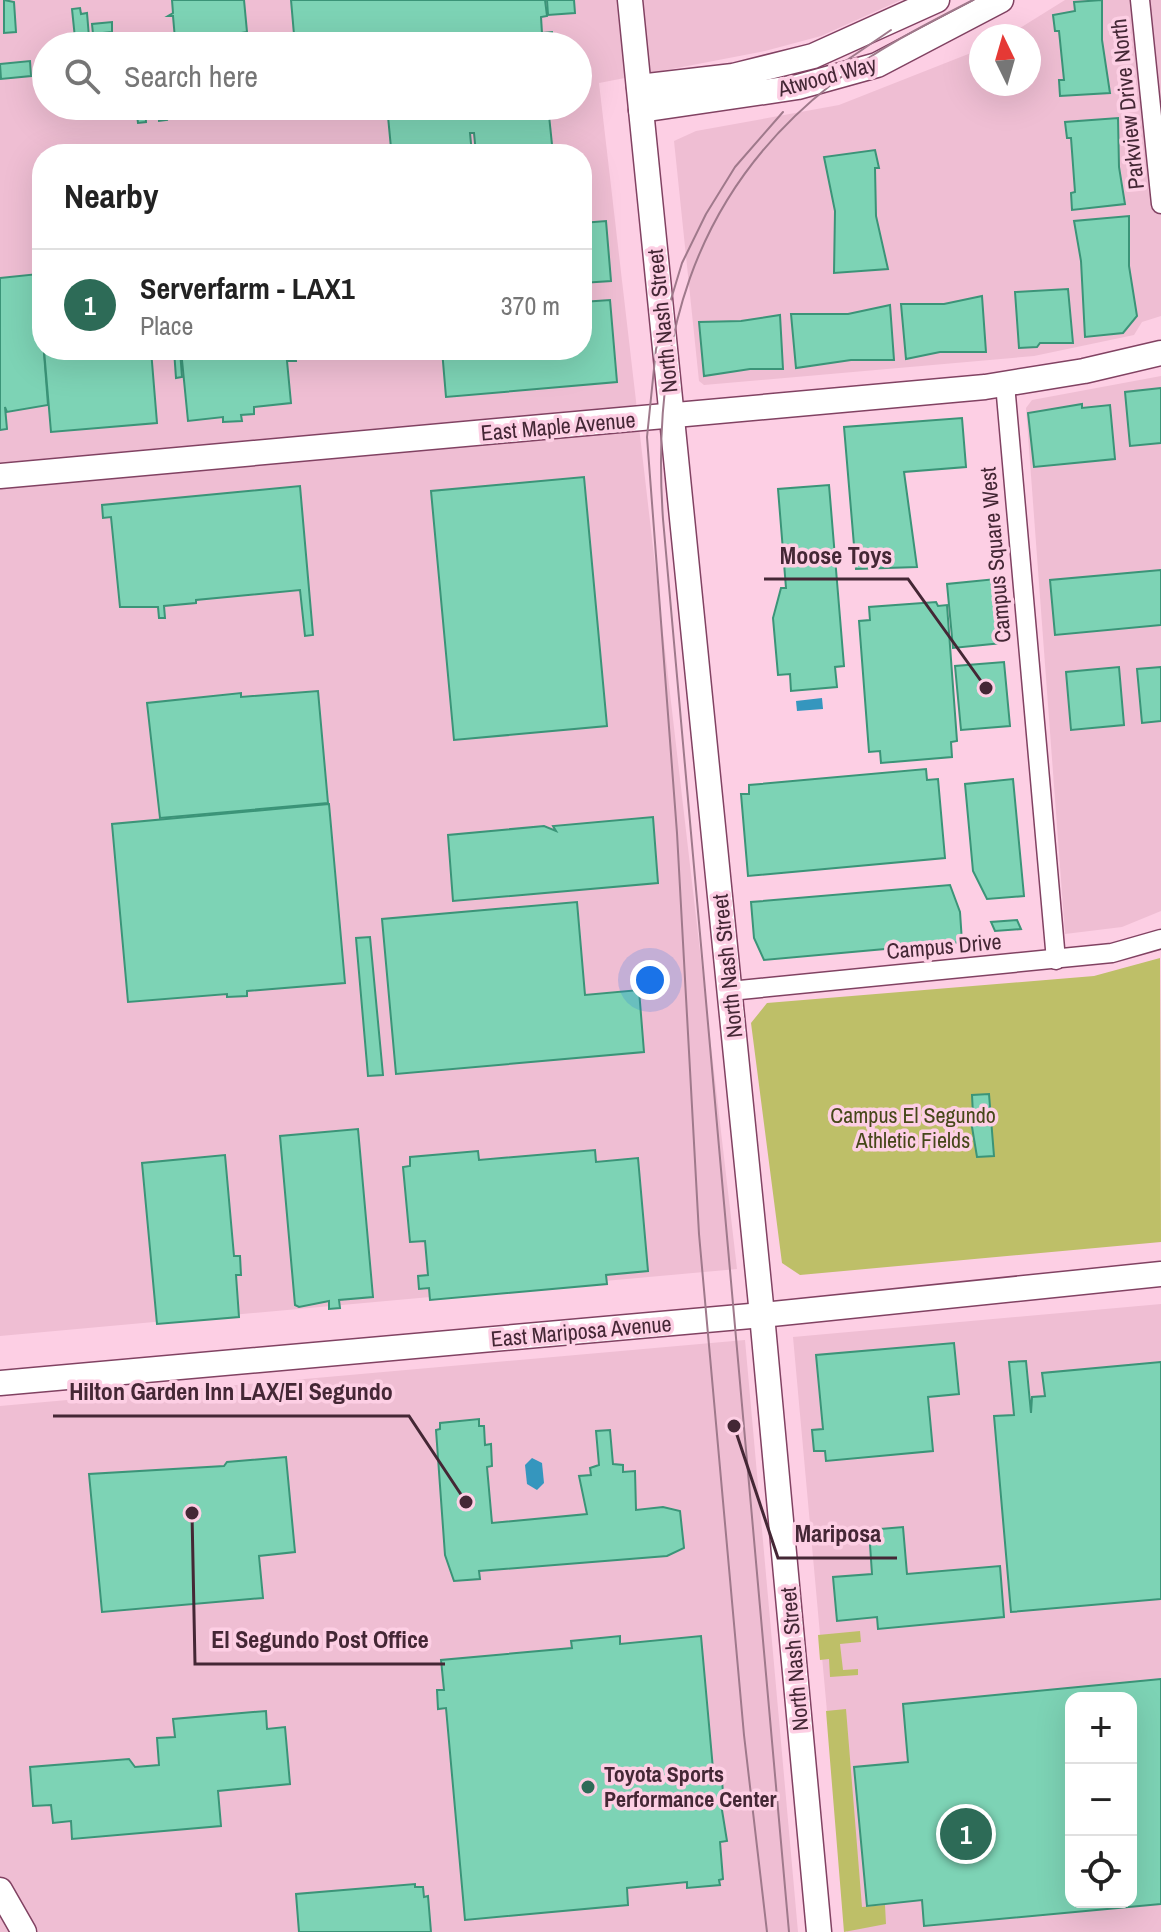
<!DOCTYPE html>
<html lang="en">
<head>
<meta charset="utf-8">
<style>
  :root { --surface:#fff; --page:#f6f6f6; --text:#222; --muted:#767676; --line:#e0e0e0; --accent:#2d6b57 }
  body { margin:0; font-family:"Archivo Narrow",sans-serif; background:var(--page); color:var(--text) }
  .controls { position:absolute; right:24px; bottom:24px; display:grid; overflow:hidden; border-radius:16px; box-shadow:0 8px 32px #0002 }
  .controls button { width:72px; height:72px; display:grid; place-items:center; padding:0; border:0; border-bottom:2px solid var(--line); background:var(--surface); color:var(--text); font:40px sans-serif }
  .compass { position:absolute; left:969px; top:24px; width:72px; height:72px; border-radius:50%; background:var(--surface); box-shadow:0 8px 32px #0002; rotate:355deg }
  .you { position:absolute; left:650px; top:980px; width:28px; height:28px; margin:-20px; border:6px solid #fff; border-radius:50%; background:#1a73e8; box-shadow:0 0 0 12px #1a73e833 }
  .badge { display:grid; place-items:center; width:52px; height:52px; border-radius:50%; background:var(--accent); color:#fff; font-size:26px; font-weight:700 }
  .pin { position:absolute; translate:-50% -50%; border:4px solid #fff; box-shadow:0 2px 8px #0006 }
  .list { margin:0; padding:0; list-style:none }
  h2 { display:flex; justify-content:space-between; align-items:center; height:104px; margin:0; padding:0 32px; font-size:34px }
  h2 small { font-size:26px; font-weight:400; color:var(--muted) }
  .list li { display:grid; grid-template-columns:52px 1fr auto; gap:24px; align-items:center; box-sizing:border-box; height:112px; padding:0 32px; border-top:2px solid var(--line) }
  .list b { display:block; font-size:30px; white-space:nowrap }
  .list p { margin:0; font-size:26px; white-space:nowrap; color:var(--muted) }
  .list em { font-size:26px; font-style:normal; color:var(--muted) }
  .icon { flex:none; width:44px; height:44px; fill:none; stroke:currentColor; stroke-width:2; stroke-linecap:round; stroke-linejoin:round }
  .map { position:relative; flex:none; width:1161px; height:1932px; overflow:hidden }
  .search { position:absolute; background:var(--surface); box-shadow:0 8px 32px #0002; left:32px; top:32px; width:560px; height:88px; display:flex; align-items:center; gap:20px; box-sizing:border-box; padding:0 28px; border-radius:44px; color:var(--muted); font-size:30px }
  .panel { position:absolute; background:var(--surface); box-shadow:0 8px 32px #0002; left:32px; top:144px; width:560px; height:216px; border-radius:32px }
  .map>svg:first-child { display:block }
  .built { fill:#efbed3; fill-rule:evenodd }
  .green { fill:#bebf68 }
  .water { fill:#3596be }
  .building { fill:#7dd3b5; stroke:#3b9478; stroke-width:2; fill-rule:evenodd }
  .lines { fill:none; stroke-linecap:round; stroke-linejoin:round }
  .street-casing { stroke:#814262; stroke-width:21 }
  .secondary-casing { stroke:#814262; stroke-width:27 }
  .street { stroke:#fff; stroke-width:18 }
  .secondary { stroke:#fff; stroke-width:24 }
  .tram { stroke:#9f798b; stroke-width:2 }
  .poi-dot { fill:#2d6b57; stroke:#fdcfe4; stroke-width:3 }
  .labels { text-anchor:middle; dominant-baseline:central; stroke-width:7; stroke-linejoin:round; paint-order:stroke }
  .street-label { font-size:22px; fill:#442735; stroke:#fdcfe4 }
  .park-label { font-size:22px; fill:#464719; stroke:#fdcfe4 }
  .poi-label { font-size:22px; font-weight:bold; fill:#442735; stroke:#fdcfe4; text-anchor:start }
  .leader { fill:none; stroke:#442735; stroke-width:3 }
  .callout-dot { fill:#442735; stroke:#fdcfe4; stroke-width:3 }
  .callout-label { font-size:24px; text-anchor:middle; font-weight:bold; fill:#442735; stroke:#fdcfe4; stroke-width:7; stroke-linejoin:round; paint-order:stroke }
</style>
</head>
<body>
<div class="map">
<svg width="1161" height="1932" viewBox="0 0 1161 1932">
  <rect width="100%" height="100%" fill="#fdcfe4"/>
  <g class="built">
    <path d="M0 0H901L821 36 765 51 599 83 737 1269 0 1336ZM46 46H578V106H46ZM42 154H582V350H42Z"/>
    <polygon points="1065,0 1161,0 1161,316 1142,322 1134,335 1034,356 704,385 699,381 674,141 696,131 839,105 981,49 981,84 1029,84 1029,36 1007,36"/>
    <polygon points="1161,376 1161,911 1122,927 1065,934 1026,408 1032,400"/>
    <path d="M1161 1304V1932H847L793 1337ZM1071 1698H1131V1902H1071Z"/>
    <polygon points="745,1340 798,1932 0,1932 0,1406"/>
  </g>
  <g class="green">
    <polygon points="1160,958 1161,1242 800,1275 782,1263 751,1023 767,1003 1094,976"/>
    <polygon points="860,1631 861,1642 840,1644 843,1670 858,1669 858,1675 830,1677 829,1659 820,1660 818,1635"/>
    <polygon points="846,1709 862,1907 885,1905 886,1924 844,1932 826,1711"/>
  </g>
  <g class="water">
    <polygon points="822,698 823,709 797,711 796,701"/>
    <polygon points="532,1458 542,1463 544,1483 537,1490 527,1484 525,1465"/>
  </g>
  <g class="building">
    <polygon points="4,0 14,2 16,32 4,33"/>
    <polygon points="172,0 244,0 247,32 235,34 235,37 175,39 173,16 168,16 173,13"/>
    <polygon points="291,0 545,0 547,16 541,17 542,33 552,32 553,44 295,46"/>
    <polygon points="547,0 574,0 575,13 548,15"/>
    <polygon points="1102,0 1102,40 1110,93 1060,96 1059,80 1064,80 1059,31 1055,31 1053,15 1075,11 1074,2"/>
    <polygon points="80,8 81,14 87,13 89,37 75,38 72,9"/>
    <polygon points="112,22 112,32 93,34 92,24"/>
    <polygon points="30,61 31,76 1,79 0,64"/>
    <polygon points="136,106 145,106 146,122 138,123"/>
    <polygon points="158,106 165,106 167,120 159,121"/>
    <polygon points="387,106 548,106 553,154 476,154 474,133 470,133 472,154 347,154 391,148"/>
    <polygon points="1118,118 1119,167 1125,204 1072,210 1071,193 1075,192 1071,138 1067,138 1065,122"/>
    <polygon points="875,150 879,168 875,168 876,216 888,269 834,273 835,211 824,157"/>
    <polygon points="1129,216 1129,266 1137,316 1123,333 1085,337 1081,261 1074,221"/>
    <polygon points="606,221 611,281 582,283 582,223"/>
    <polygon points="38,274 48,405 7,412 5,407 7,429 0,430 0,278"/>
    <polygon points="38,274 42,274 42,321"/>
    <polygon points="1068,289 1073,343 1040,343 1037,347 1019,348 1015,292"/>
    <polygon points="982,296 986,352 940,352 906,359 901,304 944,304"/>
    <polygon points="610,300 617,382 446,397 442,350 582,350 582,302"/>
    <polygon points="890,305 894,360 851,360 796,368 791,314 848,314"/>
    <polygon points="780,315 783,369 750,369 704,376 699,322 741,321"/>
    <polygon points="44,350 151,350 157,423 51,432"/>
    <polygon points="174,350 180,350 182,377 176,378"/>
    <polygon points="181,350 295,350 296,361 287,361 291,403 254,407 254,414 241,415 242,421 223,422 223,417 188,421"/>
    <polygon points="1161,388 1161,443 1130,446 1125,392"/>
    <polygon points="1082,404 1082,408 1110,405 1115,459 1034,467 1028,413"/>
    <polygon points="962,418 966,467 904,472 917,567 856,569 844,427"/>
    <polygon points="584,477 607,726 454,740 431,491"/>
    <polygon points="829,485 844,666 835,667 837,687 791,691 790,674 778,675 773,618 781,588 786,588 778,489"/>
    <polygon points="300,486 313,635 305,636 300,590 196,600 196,603 164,606 165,618 159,618 158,607 120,607 111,517 103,518 102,505"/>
    <polygon points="1161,570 1161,625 1055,635 1050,580"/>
    <polygon points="996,579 1002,643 953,648 947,584"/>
    <polygon points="936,602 938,606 947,605 957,741 951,742 952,757 881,763 880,751 869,752 859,621 870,620 869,607"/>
    <polygon points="1004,662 1010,726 961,730 955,666"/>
    <polygon points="1119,667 1124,725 1071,730 1066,672"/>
    <polygon points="1161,667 1161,721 1142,723 1137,669"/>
    <polygon points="318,691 328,803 160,818 147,703 241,693 241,697"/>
    <polygon points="926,769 927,780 938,779 945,858 748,876 741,794 749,794 749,785"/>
    <polygon points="1013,779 1024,896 987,899 973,871 965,784"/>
    <polygon points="329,804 345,983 247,991 247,996 227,997 227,994 128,1002 112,824"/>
    <polygon points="653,817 658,883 453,901 448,835 544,826 556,831 553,826"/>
    <polygon points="950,885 960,912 962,942 764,960 754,938 751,902"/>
    <polygon points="577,902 585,995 639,990 644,1052 396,1074 382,919"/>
    <polygon points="1017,920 1021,929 995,931 991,922"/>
    <polygon points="370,937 383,1075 368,1076 356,938"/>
    <polygon points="989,1094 994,1156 977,1157 970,1115 973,1115 972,1095"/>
    <polygon points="358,1129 373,1297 339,1300 340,1308 329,1309 329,1301 299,1307 295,1305 280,1136"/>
    <polygon points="595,1150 596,1162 638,1158 648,1271 606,1275 607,1284 430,1300 429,1288 419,1289 418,1276 428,1275 425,1241 410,1242 403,1167 410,1166 410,1157 478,1151 479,1160"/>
    <polygon points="225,1155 234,1256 240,1256 241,1275 236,1275 239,1317 157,1324 142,1163"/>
    <polygon points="954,1343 959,1394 928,1397 933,1451 826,1461 825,1451 814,1451 812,1430 823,1429 816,1355"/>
    <polygon points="1026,1361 1031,1413 1032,1397 1045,1396 1042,1373 1161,1362 1161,1599 1011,1612 994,1416 1014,1415 1009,1362"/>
    <polygon points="479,1419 479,1426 484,1426 485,1445 491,1444 492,1466 487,1467 492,1523 587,1514 579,1476 591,1475 590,1468 599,1465 596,1431 610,1430 613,1464 623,1465 623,1472 635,1471 636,1510 663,1507 680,1511 684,1548 667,1556 479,1571 480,1579 454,1581 445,1555 436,1430 440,1429 440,1423"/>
    <polygon points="286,1457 295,1552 259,1556 263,1598 102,1612 89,1474 224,1466 227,1462"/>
    <polygon points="903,1527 907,1574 1000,1566 1004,1617 878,1629 877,1617 837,1621 833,1577 872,1574 869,1530"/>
    <polygon points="620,1636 620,1644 701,1636 713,1769 721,1769 724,1804 721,1804 727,1841 720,1842 723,1879 719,1880 720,1885 687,1888 687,1882 627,1888 628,1905 465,1920 446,1708 438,1709 437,1690 444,1690 441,1660 572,1648 571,1641"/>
    <path d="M1161 1679V1904L924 1926 922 1900 867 1906 854 1767 908 1762 903 1704ZM1071 1698H1131V1902H1071Z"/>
    <polygon points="266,1711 267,1729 285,1727 290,1784 218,1791 221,1826 72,1839 71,1821 53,1823 51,1805 33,1806 30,1767 129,1759 135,1767 159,1765 157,1738 175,1737 173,1719"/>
    <polygon points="415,1884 415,1887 423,1887 424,1897 428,1896 431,1932 299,1932 296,1894"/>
  </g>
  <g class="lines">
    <defs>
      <g id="street">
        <polyline points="1140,0 1161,204"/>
        <polyline points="1005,384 1056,960"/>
        <polyline points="730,991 1112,953 1161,939"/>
      </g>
      <g id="secondary">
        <polyline points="630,0 762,1315 819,1932"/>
        <polyline points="639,87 733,76 813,56 937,0"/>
        <polyline points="641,110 798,87 877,65 1001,0"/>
        <polyline points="0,476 985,387 1084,371 1161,353"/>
        <polyline points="0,1383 762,1315 1161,1274"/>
        <polyline points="0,1890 24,1932"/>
      </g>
    </defs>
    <use href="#street" class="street-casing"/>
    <use href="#secondary" class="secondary-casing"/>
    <use href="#street" class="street"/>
    <use href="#secondary" class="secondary"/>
    <g class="tram">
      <polyline points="812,84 891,30"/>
      <polyline points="767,1932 744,1735 699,1234 677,833 647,437 656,349 682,263 706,214 735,167 783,112"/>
      <path d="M789 1932 663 519C651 347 690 195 832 84 875 50 924 25 973 0"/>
    </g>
  </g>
  <circle class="poi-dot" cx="588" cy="1787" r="8"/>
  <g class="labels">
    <g class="street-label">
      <text transform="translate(827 76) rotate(-15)">Atwood Way</text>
      <text transform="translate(1127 104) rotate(-96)">Parkview Drive North</text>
      <text transform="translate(662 321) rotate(-96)">North Nash Street</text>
      <text transform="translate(558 426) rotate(-5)">East Maple Avenue</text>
      <text transform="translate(995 555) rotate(-95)">Campus Square West</text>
      <text transform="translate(944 946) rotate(-5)">Campus Drive</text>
      <text transform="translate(727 966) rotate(-96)">North Nash Street</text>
      <text transform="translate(581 1331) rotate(-5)">East Mariposa Avenue</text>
      <text transform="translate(794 1659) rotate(-95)">North Nash Street</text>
    </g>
    <g class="park-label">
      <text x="913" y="1115">Campus El Segundo<tspan x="913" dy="25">Athletic Fields</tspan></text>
    </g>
    <g class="poi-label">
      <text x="604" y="1774">Toyota Sports<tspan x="604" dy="25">Performance Center</tspan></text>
    </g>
  </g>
  <path class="leader" d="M986 688L908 579H764M466 1502L409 1416H53M734 1426L778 1558H897M192 1513L195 1664H445"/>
  <g class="callout-dot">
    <circle cx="986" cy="688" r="8"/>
    <circle cx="466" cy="1502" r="8"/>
    <circle cx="734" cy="1426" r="8"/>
    <circle cx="192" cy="1513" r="8"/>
  </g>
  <g class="callout-label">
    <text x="836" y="564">Moose Toys</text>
    <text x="231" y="1400">Hilton Garden Inn LAX/El Segundo</text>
    <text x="838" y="1542">Mariposa</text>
    <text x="320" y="1648">El Segundo Post Office</text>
  </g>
</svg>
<div class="controls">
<button>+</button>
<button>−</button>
<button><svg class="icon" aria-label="locate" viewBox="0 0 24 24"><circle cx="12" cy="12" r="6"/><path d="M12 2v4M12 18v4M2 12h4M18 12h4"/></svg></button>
</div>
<svg class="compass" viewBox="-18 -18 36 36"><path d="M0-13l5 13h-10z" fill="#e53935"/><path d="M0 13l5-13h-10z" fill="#767676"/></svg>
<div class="you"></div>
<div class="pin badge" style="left:966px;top:1834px">1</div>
<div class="search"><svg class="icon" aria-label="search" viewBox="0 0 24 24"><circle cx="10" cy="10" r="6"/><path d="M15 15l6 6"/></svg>Search here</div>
<section class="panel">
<h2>Nearby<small></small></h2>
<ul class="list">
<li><span class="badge">1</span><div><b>Serverfarm - LAX1</b><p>Place</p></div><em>370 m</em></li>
</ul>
</section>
</div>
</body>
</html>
